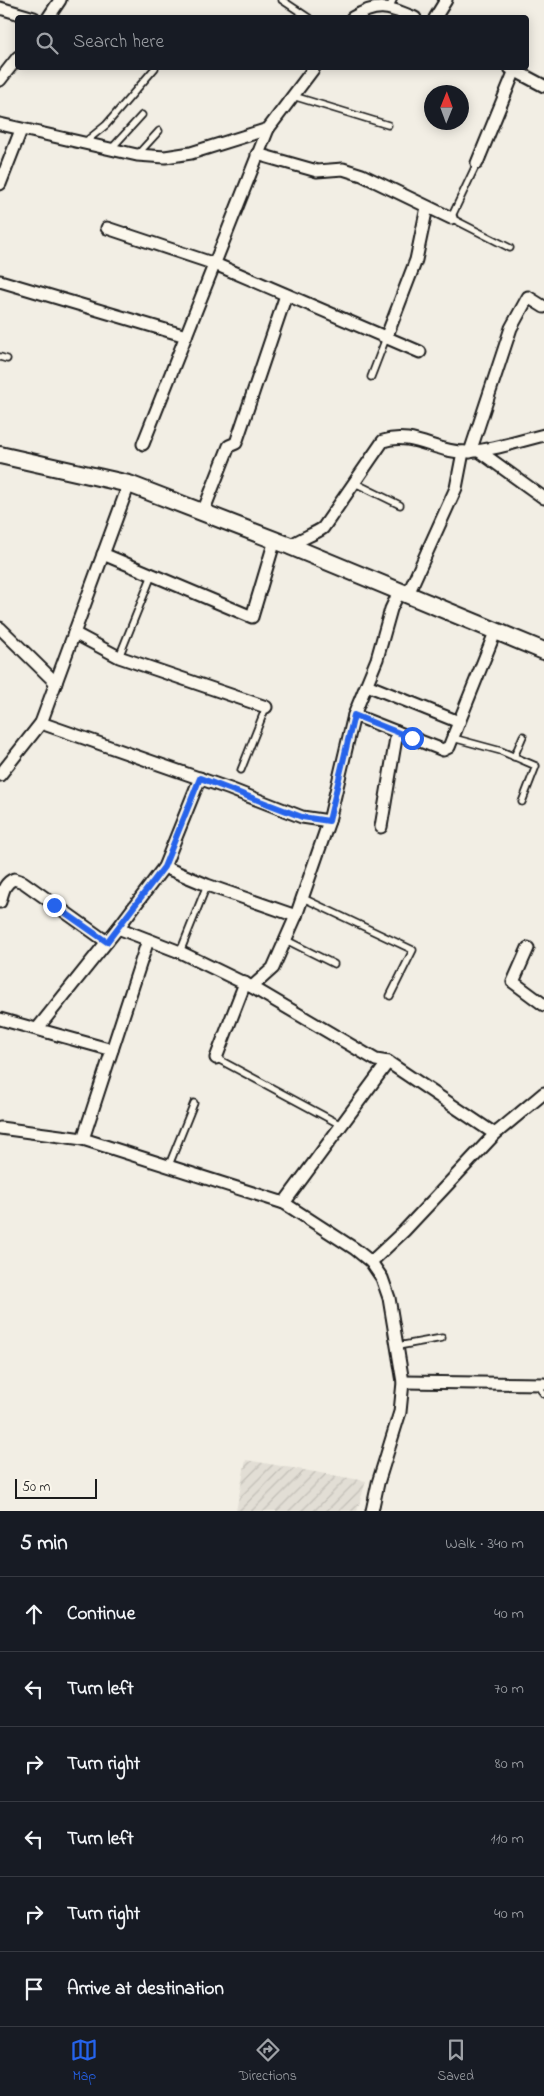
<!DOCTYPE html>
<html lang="en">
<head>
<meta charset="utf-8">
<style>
  :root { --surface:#171b24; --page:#20242c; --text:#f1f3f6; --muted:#9ea1a6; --line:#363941; --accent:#2563eb }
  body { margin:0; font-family:"Indie Flower",sans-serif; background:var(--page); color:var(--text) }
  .compass { position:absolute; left:424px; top:85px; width:45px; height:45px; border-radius:50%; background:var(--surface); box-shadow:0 2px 12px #0003; rotate:1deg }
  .scale { position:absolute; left:15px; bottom:12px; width:82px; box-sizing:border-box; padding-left:5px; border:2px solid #1c1c1c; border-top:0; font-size:14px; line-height:18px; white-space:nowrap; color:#1c1c1c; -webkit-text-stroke:4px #fbf7ec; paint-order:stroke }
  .stop { position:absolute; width:15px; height:15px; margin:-11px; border:4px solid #2563eb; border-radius:50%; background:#fff }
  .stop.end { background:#2563eb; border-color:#fff; box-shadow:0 1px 5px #0008 }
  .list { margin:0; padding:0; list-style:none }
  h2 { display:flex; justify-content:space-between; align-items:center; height:65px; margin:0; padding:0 20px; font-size:21px }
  h2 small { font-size:16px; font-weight:400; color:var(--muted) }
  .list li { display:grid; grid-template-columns:32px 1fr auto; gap:15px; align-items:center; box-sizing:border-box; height:75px; padding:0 20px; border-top:1px solid var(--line) }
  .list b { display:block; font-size:19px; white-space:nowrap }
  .list em { font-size:16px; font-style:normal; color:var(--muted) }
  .icon { flex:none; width:28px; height:28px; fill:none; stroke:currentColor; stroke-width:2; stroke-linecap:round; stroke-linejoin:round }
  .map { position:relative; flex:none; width:544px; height:1511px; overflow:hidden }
  .search { position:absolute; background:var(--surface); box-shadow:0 2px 12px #0003; left:15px; right:15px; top:15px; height:55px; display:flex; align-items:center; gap:12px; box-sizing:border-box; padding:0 18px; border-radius:5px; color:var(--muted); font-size:19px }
  .sheet { height:515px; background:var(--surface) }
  nav { display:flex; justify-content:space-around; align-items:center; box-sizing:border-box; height:70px; border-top:1px solid var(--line); background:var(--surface); font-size:14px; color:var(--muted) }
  nav a { display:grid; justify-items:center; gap:2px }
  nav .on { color:var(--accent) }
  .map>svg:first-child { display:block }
  .industrial { fill:url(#industrial-furrows) }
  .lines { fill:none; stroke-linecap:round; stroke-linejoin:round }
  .service-casing { stroke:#1c1c1c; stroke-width:9 }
  .minor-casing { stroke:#1c1c1c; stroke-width:15 }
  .secondary-casing { stroke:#1c1c1c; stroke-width:20 }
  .service { stroke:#fbf7ec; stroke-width:5.5 }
  .minor { stroke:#fbf7ec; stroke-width:11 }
  .secondary { stroke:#fbf7ec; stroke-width:16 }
  .route { stroke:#2563eb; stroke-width:6 }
</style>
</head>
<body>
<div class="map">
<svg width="544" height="1511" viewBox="0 0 544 1511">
  <defs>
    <pattern id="industrial-furrows" width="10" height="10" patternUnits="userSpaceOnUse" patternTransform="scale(1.25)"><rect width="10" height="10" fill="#e2ded5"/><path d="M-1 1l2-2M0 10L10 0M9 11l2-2" fill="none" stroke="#c1beb6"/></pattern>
  </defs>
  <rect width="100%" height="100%" fill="#f2eee4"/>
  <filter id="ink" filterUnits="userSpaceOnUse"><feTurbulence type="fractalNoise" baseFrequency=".02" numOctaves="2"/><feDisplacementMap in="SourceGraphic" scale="10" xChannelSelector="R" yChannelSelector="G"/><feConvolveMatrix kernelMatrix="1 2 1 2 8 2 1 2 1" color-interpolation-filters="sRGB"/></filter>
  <g filter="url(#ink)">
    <polygon class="industrial" points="246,1460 366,1481 357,1511 236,1511"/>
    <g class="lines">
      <defs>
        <g id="service">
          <polyline points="282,0 309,18"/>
          <polyline points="389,8 393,0"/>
          <polyline points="293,96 388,125"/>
          <polyline points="85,142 106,125 155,68"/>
          <polyline points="111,149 142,115"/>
          <polyline points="137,155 159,131"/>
          <polyline points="477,163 451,218 510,248"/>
          <polyline points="0,357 7,359"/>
          <polyline points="371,377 386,338"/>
          <polyline points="355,483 400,505"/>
          <polyline points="119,657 152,575"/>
          <polyline points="453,738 501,751 536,766 522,802"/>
          <polyline points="514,757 523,736"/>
          <polyline points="241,770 266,707"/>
          <polyline points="303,898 413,950 390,996"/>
          <polyline points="286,940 334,964"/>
          <polyline points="180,952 207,885"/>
          <polyline points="216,1058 341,1125"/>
          <polyline points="169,1165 194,1103"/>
          <polyline points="398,1346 442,1338"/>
          <polyline points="537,1385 544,1394"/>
        </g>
        <g id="minor">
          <polyline points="0,8 34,18"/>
          <polyline points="48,18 60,0"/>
          <path d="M352 18C379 2 388 7 415 18"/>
          <polyline points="435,18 446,0"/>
          <polyline points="510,68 544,86"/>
          <polyline points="0,80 18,57"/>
          <polyline points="0,124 137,155 165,157 191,153 268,129 314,68"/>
          <polyline points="257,154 317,171 343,169 362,175 451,218"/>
          <polyline points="477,163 515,70"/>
          <polyline points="0,184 21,130"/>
          <polyline points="107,228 215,264 420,352"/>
          <polyline points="0,281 186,336"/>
          <polyline points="386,338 416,260 427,207"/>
          <polyline points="143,444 268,129"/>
          <polyline points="479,451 544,498"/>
          <polyline points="470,452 511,328 528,297 544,307"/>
          <polyline points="203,512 229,446 236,443 286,295"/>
          <path d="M290 546C301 538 313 535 323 528L383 441C412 431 437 453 465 452 491 451 519 441 544 435"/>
          <polyline points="103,554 252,617 275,540"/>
          <polyline points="408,594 456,488 463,452"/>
          <polyline points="0,628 56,683"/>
          <polyline points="74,633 119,657 266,707"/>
          <polyline points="367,685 459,722"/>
          <polyline points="354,715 443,750 449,747 496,630"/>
          <polyline points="41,723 230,789 302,817 329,821"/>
          <polyline points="0,775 41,723 129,484"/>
          <polyline points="381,827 397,732"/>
          <polyline points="164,867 207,885 296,916"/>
          <path d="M0 902C3 892 4 883 14 879L23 882 107 942"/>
          <polyline points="118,928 180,952 252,987 376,1060 388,1062 495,1134"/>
          <polyline points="528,948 513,982 544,1005"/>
          <polyline points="252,987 273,968 296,916 329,821 354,715 377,659 391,609 400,590"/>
          <polyline points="0,1019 112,1050"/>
          <polyline points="37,1029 118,928 164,867 200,778"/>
          <polyline points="216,1058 245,983"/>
          <polyline points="0,1128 83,1139 284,1203 355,1249 371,1262 382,1278 389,1298 403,1382 400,1412 378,1483 372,1511"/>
          <polyline points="83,1139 148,940"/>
          <polyline points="284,1203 388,1062"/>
          <polyline points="371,1262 404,1231 495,1134 544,1093"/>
          <polyline points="403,1382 544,1384"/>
        </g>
        <polyline id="secondary" points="0,455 129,484 290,546 544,651"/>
      </defs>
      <use href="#service" class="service-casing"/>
      <use href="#minor" class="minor-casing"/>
      <use href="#secondary" class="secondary-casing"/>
      <use href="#service" class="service"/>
      <use href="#minor" class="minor"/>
      <use href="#secondary" class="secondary"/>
    </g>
  </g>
  <g class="lines" filter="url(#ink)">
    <polyline class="route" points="54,905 107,942 164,867 200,778 302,817 329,821 354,715 412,738"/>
  </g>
</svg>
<svg class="compass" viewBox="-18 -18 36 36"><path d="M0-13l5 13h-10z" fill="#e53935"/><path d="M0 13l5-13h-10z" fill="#9ea1a6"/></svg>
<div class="scale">50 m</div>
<div class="stop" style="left:412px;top:738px"></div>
<div class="stop end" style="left:54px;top:905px"></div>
<div class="search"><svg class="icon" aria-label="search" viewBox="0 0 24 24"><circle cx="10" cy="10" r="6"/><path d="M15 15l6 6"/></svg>Search here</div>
</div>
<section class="sheet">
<h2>5 min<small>Walk · 340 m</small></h2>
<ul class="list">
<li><svg class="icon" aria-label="ahead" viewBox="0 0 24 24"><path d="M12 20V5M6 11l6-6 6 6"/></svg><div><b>Continue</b></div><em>40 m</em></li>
<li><svg class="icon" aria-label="left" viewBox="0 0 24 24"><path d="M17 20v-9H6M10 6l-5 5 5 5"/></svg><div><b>Turn left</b></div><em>70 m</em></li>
<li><svg class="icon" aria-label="right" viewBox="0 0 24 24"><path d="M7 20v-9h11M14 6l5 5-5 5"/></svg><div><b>Turn right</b></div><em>80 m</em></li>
<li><svg class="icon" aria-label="left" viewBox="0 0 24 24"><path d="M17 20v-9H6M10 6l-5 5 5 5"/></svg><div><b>Turn left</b></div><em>110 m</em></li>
<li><svg class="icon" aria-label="right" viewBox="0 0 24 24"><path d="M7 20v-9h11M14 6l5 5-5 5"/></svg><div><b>Turn right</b></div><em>40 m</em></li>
<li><svg class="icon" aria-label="arrive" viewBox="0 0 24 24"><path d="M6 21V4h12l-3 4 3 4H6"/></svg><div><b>Arrive at destination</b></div></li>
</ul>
</section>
<nav>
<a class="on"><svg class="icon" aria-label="map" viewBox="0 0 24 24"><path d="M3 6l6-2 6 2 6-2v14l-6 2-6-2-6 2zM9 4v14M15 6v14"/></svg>Map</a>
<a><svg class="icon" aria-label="directions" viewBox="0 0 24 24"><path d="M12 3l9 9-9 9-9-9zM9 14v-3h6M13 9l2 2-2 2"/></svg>Directions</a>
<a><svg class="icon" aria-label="saved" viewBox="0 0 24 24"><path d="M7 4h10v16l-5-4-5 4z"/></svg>Saved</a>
</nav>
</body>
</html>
